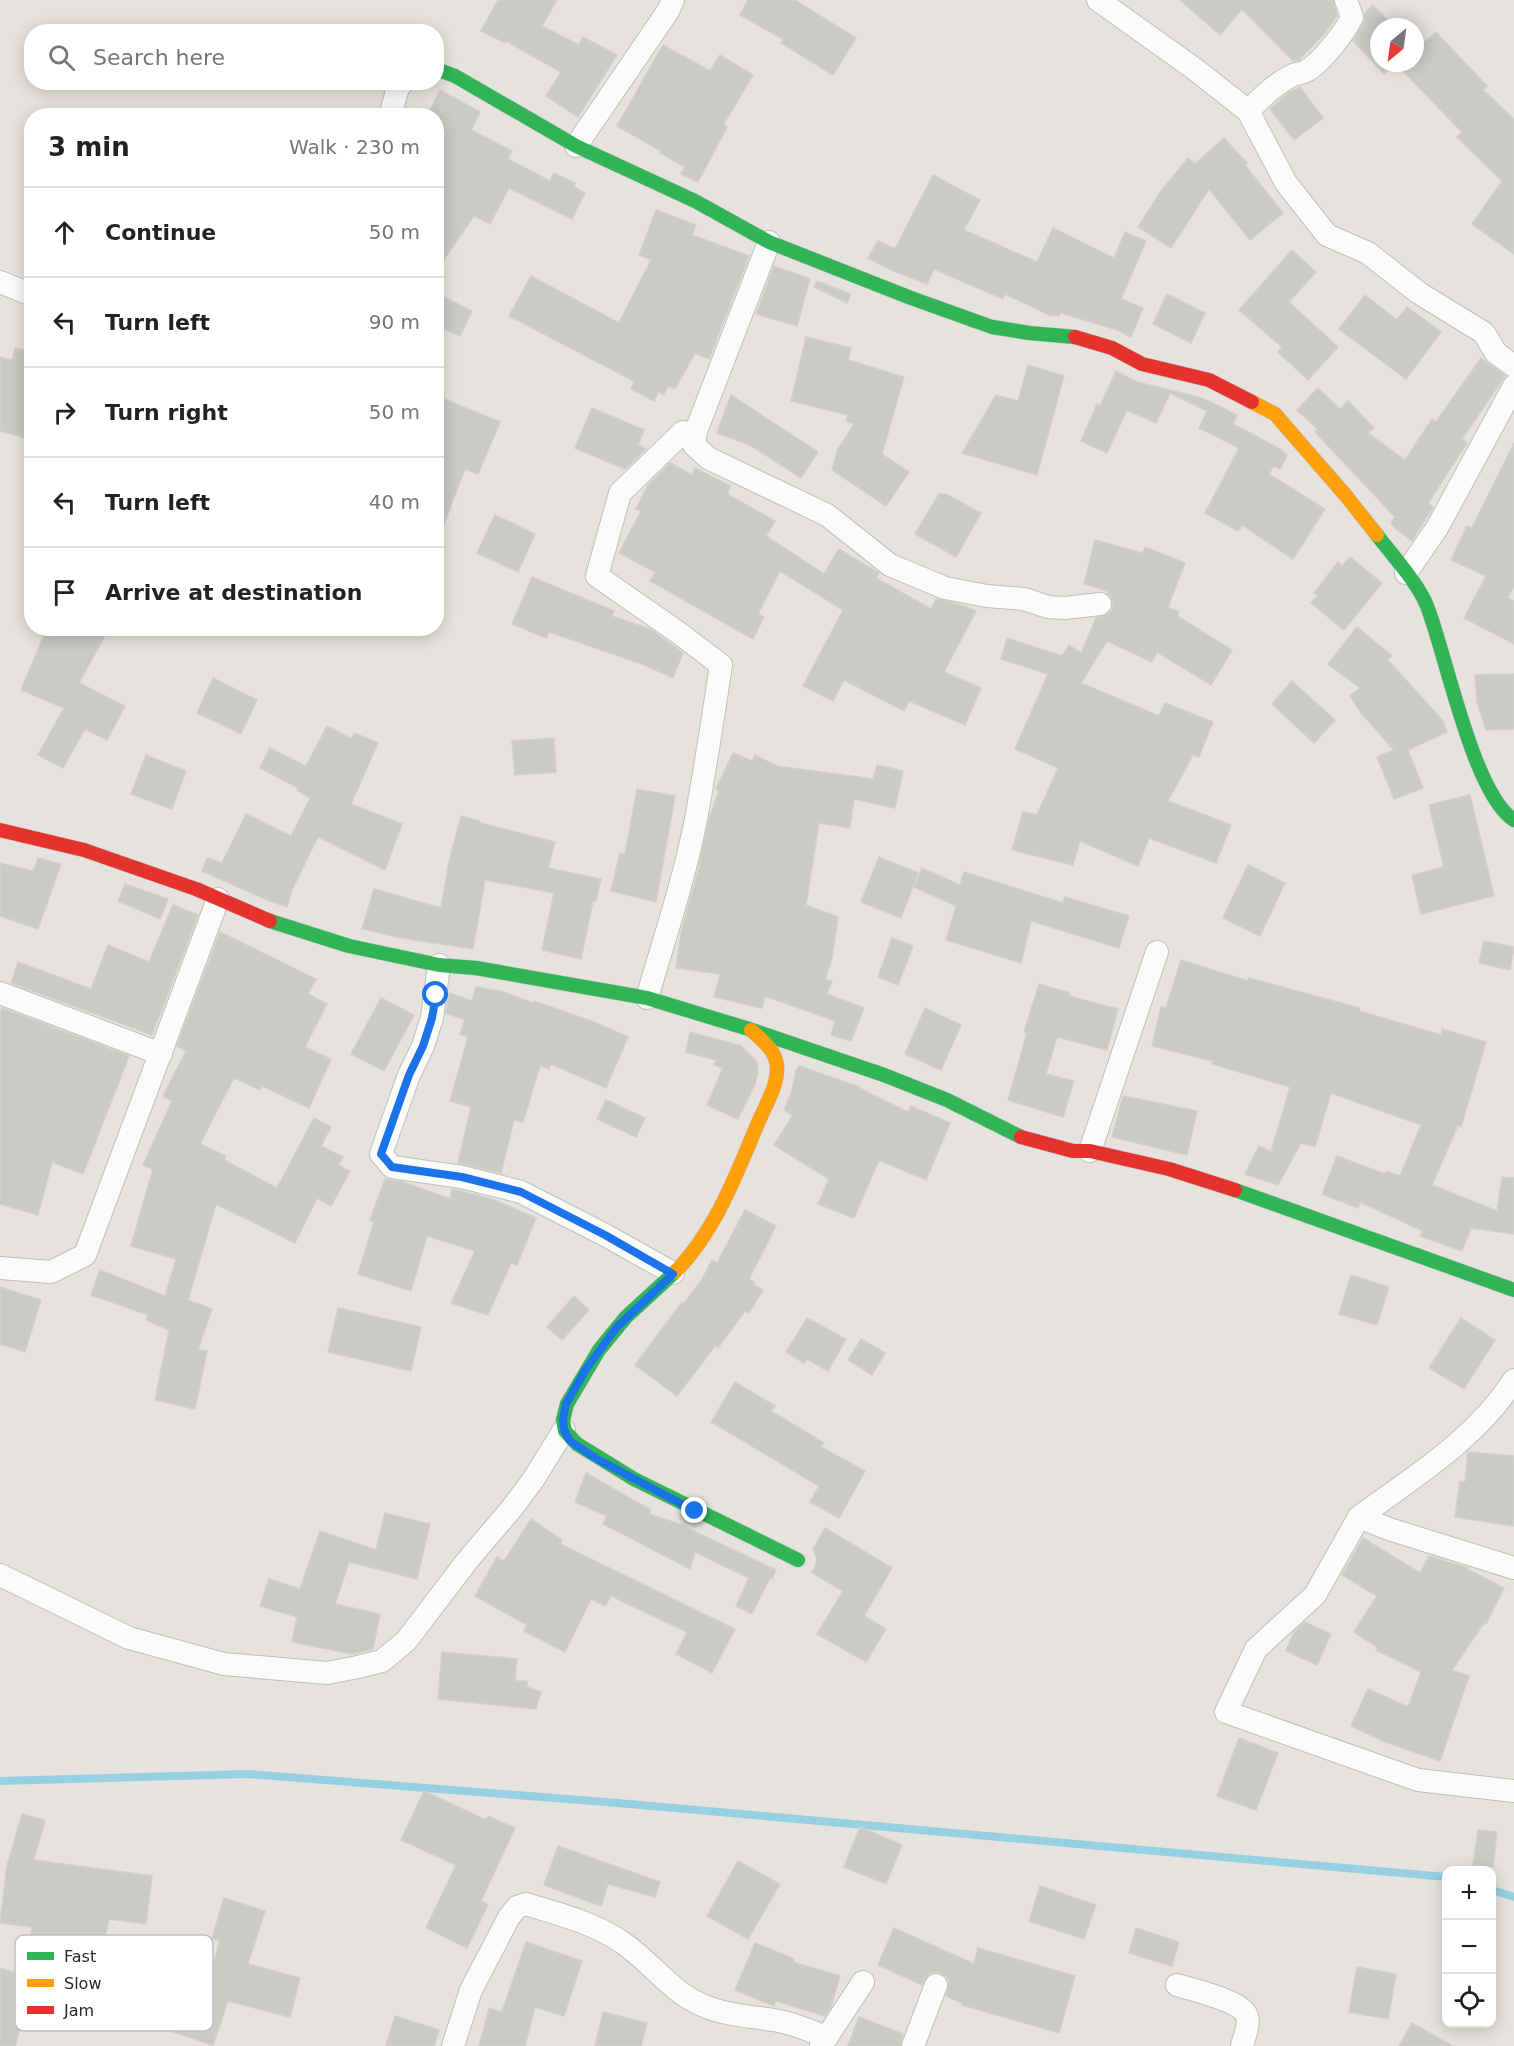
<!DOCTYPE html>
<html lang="en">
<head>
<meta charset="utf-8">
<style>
  :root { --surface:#fff; --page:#f6f6f6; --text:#222; --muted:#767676; --line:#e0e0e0 }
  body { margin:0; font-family:"DejaVu Sans",sans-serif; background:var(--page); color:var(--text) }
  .controls { position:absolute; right:18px; bottom:18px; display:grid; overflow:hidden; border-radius:12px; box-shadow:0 3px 15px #0003 }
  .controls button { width:54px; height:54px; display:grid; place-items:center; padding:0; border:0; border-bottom:2px solid var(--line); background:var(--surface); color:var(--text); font:30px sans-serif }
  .compass { position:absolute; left:1370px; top:18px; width:54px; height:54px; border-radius:50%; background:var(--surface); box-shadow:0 3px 15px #0003; rotate:209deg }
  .stop { position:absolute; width:18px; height:18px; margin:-14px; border:4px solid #1a73e8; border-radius:50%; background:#fff }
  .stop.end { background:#1a73e8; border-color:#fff; box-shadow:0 2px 6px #0008 }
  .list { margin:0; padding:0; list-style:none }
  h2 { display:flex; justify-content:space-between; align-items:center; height:78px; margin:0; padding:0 24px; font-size:26px }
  h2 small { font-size:20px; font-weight:400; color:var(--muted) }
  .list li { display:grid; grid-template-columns:39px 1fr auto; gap:18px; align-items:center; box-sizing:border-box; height:90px; padding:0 24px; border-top:2px solid var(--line) }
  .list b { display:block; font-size:22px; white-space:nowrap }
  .list em { font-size:20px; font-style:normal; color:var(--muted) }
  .icon { flex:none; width:33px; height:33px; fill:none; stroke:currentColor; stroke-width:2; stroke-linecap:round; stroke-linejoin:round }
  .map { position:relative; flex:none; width:1514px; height:2046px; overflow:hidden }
  .search { position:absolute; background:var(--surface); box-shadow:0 3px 15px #0003; left:24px; top:24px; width:420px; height:66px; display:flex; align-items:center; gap:15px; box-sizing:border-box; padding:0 21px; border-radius:24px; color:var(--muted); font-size:22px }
  .panel { position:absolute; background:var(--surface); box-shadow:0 3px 15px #0003; left:24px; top:108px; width:420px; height:528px; border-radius:24px }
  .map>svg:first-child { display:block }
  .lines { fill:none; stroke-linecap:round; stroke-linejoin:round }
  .stream { stroke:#97d0e3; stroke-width:8 }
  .building { fill:#cbc9c5; stroke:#d1cfca; stroke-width:1.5 }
  .street-casing { stroke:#c0bfbf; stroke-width:24 }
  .fast-casing { stroke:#c0bfbf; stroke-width:15 }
  .slow-casing { stroke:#c0bfbf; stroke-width:15 }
  .jam-casing { stroke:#c0bfbf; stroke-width:15 }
  .street { stroke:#fbfbfa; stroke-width:22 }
  .fast { stroke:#30b455; stroke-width:14 }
  .slow { stroke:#ff9f0a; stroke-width:14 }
  .jam { stroke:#e5322d; stroke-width:14 }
  .route { stroke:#1a73e8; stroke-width:8 }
  .key { fill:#fff; stroke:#bebebe; stroke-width:1.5 }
  .key-label { font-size:16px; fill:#282828 }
</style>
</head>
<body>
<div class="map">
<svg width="1514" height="2046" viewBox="0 0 1514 2046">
  <rect width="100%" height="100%" fill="#e6e3de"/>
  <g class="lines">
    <g class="stream">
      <polyline points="0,1781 248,1774 618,1803 1446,1877"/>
      <polyline points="1492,1890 1514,1897"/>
    </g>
  </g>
  <g class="building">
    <polygon points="498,0 557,0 542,26 579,45 583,37 617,55 578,117 546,96 561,72 506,41 505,43 481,31"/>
    <polygon points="748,0 795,0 856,38 833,75 781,43 783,39 740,15"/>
    <polygon points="1180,0 1333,0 1337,16 1325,33 1299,60 1293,61 1242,9 1220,35"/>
    <polygon points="1373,5 1394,27 1379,27 1379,63 1415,63 1415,50 1436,32 1487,86 1483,90 1514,119 1514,254 1472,224 1502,181 1457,137 1462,132 1395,63 1384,74 1353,41 1364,23 1365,13"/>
    <polygon points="663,45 710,71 720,55 753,75 723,125 727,127 698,182 681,174 685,167 660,153 661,151 617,126"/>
    <polygon points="1300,87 1323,118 1294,140 1270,109 1288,93"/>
    <polygon points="440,90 480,112 471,130 512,151 508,159 550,181 554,173 575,183 574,187 585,193 572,219 509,188 490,224 474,216 436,271 436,116 427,116"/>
    <polygon points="1224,138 1247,163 1245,165 1283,213 1250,240 1209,189 1171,248 1138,227 1161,191 1188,158 1195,164"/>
    <polygon points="933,175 980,200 964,230 1037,262 1053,228 1114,258 1125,232 1146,241 1121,299 1143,308 1131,337 1117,330 1061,313 1059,316 1049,315 1005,294 1003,299 934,269 927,284 889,269 868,258 878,241 895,249"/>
    <polygon points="656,210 696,225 692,235 749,256 709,359 695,353 675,389 668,386 664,395 658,392 654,401 631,389 634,381 509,316 531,276 619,323 651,260 639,255"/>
    <polygon points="1292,250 1316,272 1289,302 1338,347 1308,380 1278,352 1282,347 1239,310"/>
    <polygon points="774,266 810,279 797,326 756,314"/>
    <polygon points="817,281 851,294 847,303 814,287"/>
    <polygon points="436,293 472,311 460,336 436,325"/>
    <polygon points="1167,294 1205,313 1191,343 1153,324"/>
    <polygon points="1365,295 1397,320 1407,307 1441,332 1406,379 1339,329"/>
    <polygon points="806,337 851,348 848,360 904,377 882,454 909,472 886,506 832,470 838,449 854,424 846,421 848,415 791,401"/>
    <polygon points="15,348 32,352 32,440 0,431 0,357 12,360"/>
    <polygon points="1481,358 1505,376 1462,439 1467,443 1428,503 1433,507 1412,541 1395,528 1391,523 1395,517 1315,432 1318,429 1297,410 1318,388 1340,409 1348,401 1374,428 1368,433 1405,460 1432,419 1436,422"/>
    <polygon points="1028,365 1064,376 1037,475 962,453 996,395 1018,401"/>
    <polygon points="1116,371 1137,382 1202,398 1237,415 1233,424 1282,450 1287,456 1280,469 1274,466 1269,474 1325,509 1293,559 1242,525 1238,531 1205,513 1239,448 1199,428 1207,411 1170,393 1156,423 1127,410 1107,453 1081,441 1097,404 1100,406"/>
    <polygon points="731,395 818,452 801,478 750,445 717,433"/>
    <polygon points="444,399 500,422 478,474 465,469 438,539 436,538 436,417"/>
    <polygon points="592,408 644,430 638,445 646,449 625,469 575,448"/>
    <polygon points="1514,443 1514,586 1508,598 1514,601 1514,644 1464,618 1486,576 1451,560 1467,526 1472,528"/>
    <polygon points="670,463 692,475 695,468 731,486 727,494 775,521 766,536 824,574 839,549 879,573 876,578 931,609 936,599 965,606 976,611 944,672 981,688 965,725 909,701 904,711 844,680 833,701 803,686 843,610 780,571 758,614 764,617 753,639 650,581 655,572 619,553 641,511 636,509 648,485"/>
    <polygon points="939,494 946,494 981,513 956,557 915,534"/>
    <polygon points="495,515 535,534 518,572 477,553"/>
    <polygon points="1095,540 1143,553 1145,547 1185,563 1168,607 1179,612 1177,616 1232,650 1211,685 1157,652 1152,662 1107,641 1081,683 1159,716 1165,703 1213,722 1199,757 1193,755 1168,801 1231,825 1216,863 1149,838 1138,866 1080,841 1073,865 1012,850 1023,812 1037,815 1058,768 1015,749 1048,674 1001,659 1007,638 1062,656 1069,645 1081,653 1096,618 1108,614 1113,609 1113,603 1111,596 1107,593 1108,591 1084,584"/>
    <polygon points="1350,557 1382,583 1344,630 1311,603 1318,596 1314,593 1338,562 1342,566"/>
    <polygon points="532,577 614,611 612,616 650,629 671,644 683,653 673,678 642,664 549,632 546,638 512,624"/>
    <polygon points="1357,627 1392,656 1387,659 1443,721 1447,732 1408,750 1423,788 1394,799 1377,757 1394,750 1362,714 1350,696 1360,688 1328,664"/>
    <polygon points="47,628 109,628 79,683 125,706 107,740 85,729 63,768 38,755 64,708 21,690"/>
    <polygon points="1514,674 1514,729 1486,730 1477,702 1475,675"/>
    <polygon points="213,678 257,700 241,734 197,713"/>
    <polygon points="1292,681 1335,720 1314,743 1272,704"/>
    <polygon points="327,726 352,739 354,733 378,743 351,804 402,824 385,870 318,837 292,890 287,907 270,901 202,871 207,858 222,863 246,814 291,836 310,798 297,790 298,788 260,768 270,748 306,766"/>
    <polygon points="554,738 556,772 515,775 512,741"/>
    <polygon points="733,753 752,761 755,755 777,766 873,779 877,765 903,771 895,808 854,799 850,828 819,823 806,905 838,917 832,958 825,979 832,981 827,994 864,1008 851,1041 831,1035 835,1021 765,996 762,1008 714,997 720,974 676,968 681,933 698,871 710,816 719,791 716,789"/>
    <polygon points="146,755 186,771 172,809 131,794"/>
    <polygon points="637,789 675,796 656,902 611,891 620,853 625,854"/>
    <polygon points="1470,795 1494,896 1421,914 1412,875 1444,867 1429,805"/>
    <polygon points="461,816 480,821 480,823 555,842 548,868 601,879 596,901 593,901 581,959 542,950 554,893 485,880 473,949 402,938 362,929 374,889 441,908 449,862"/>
    <polygon points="879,857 918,873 901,918 861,902"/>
    <polygon points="38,858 61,864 38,929 0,916 0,863 33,871"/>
    <polygon points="1248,865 1285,883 1260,936 1223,918"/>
    <polygon points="922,868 960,885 964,872 1063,903 1065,897 1129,916 1119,948 1031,921 1021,963 946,940 956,906 914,887"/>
    <polygon points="125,884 168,899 160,919 118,901"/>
    <polygon points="173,905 198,915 152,1035 11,983 18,962 91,989 108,945 149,962"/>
    <polygon points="220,932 316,979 308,994 327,1004 305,1047 331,1059 309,1108 262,1086 260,1090 234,1078 200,1144 226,1156 224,1160 277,1188 314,1118 331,1127 321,1146 343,1157 338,1165 350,1171 331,1206 317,1198 295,1243 216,1204 188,1300 212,1309 198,1350 207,1351 195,1409 155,1400 169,1330 146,1320 148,1315 91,1295 100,1270 165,1296 176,1259 131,1246 153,1169 143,1165 172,1101 163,1096 186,1051 177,1046"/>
    <polygon points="892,938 913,946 898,985 878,977"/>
    <polygon points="1484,941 1514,947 1510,970 1479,963"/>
    <polygon points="1181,960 1248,981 1249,978 1360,1008 1359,1011 1441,1035 1442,1029 1486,1042 1461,1127 1458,1125 1432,1185 1497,1211 1502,1177 1514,1178 1514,1234 1471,1228 1462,1251 1420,1236 1423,1231 1360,1202 1358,1208 1322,1194 1337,1156 1385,1174 1386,1171 1400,1176 1421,1125 1331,1093 1315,1147 1301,1143 1278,1185 1245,1174 1259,1146 1271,1152 1290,1087 1212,1064 1213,1061 1152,1046 1161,1007 1166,1008"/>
    <polygon points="1039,984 1070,993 1069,996 1118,1009 1107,1050 1057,1037 1046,1074 1074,1081 1063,1117 1008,1100 1027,1033 1024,1032"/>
    <polygon points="476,987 501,991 533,1003 534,1001 594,1022 628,1037 606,1088 551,1064 549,1069 540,1066 523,1122 514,1120 501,1173 458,1163 471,1107 450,1101 468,1037 460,1034 465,1020 446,1013 449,993 472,1001"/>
    <polygon points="381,998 414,1015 384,1071 351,1054"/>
    <polygon points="2,1008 129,1056 83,1174 52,1162 38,1215 0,1204 0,1013"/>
    <polygon points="925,1008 961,1025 941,1070 905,1054"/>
    <polygon points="690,1032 741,1046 757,1062 758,1072 755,1084 738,1119 707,1105 723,1068 714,1065 716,1060 686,1052"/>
    <polygon points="799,1066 860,1087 859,1088 908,1112 911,1106 950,1123 926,1180 879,1160 854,1218 818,1204 829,1179 774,1145 793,1115 784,1110 792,1091 796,1071"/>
    <polygon points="1123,1096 1197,1111 1187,1155 1112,1137"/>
    <polygon points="606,1100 645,1118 636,1137 597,1119"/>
    <polygon points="385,1179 403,1182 450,1199 452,1189 492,1199 536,1218 517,1265 511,1263 488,1315 451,1303 475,1251 427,1236 411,1291 358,1274 374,1222 370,1220"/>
    <polygon points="745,1210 776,1226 749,1279 754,1282 753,1284 763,1290 749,1313 745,1311 718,1348 715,1346 677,1396 635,1365 682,1302 684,1303 701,1281 712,1260 717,1263"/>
    <polygon points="1351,1275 1389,1287 1377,1325 1339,1314"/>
    <polygon points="0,1287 41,1300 25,1352 0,1344"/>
    <polygon points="574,1296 589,1310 562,1340 547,1327"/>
    <polygon points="338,1308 421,1327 411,1371 328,1352"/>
    <polygon points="807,1318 846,1339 828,1371 807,1359 804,1363 786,1352"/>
    <polygon points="1461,1318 1495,1340 1464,1389 1429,1368"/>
    <polygon points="861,1339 885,1353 872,1375 848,1360"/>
    <polygon points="735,1382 775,1406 771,1411 824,1443 821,1447 865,1471 839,1518 810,1502 819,1486 711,1422"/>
    <polygon points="1468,1452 1514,1456 1514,1526 1455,1517 1460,1481 1465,1482"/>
    <polygon points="586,1473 651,1510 649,1514 677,1523 776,1570 772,1579 770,1578 752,1614 736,1606 749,1578 695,1552 690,1569 603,1524 607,1516 575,1502"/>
    <polygon points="385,1513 430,1524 417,1579 349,1562 335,1604 380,1614 373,1649 352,1654 292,1642 297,1617 260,1606 269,1579 300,1589 320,1531 376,1550"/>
    <polygon points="531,1519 562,1540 560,1544 735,1629 712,1673 676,1654 687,1632 611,1596 605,1606 591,1599 565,1652 524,1631 527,1625 475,1596 497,1557 504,1561"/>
    <polygon points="825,1528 892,1568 864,1616 886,1629 866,1662 817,1634 843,1591 811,1572 815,1568 817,1559 813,1549"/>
    <polygon points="1363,1538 1420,1573 1429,1556 1468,1568 1467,1569 1504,1588 1486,1624 1484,1623 1452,1670 1469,1676 1440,1761 1383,1741 1351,1726 1368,1689 1408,1707 1421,1672 1376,1650 1377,1647 1354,1632 1377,1596 1342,1575"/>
    <polygon points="1305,1622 1331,1634 1317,1665 1286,1651 1294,1632"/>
    <polygon points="442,1652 517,1659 515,1681 527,1681 527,1687 541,1692 536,1709 438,1699"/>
    <polygon points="1239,1738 1278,1753 1256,1810 1217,1796"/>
    <polygon points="424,1791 486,1820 488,1816 515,1828 481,1901 488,1905 467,1948 426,1928 456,1865 401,1840"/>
    <polygon points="22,1814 45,1820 34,1860 152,1876 146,1924 109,1919 95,1988 26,1976 35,1978 15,2046 0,2046 0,1968 24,1975 32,1927 0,1923 7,1866"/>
    <polygon points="860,1827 902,1845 886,1884 844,1867"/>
    <polygon points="1478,1830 1497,1832 1493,1867 1473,1865"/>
    <polygon points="558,1846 660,1882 655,1897 608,1884 601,1906 544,1885"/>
    <polygon points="738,1861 780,1884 748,1939 707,1916"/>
    <polygon points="1040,1886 1096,1905 1084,1939 1029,1921"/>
    <polygon points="224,1898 265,1911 248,1964 300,1978 290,2017 228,2001 213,2045 167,2030 179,1992 203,1999 220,1941 212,1938"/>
    <polygon points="894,1928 974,1964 978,1948 1075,1976 1059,2033 962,2005 962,2003 946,1996 949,1982 946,1976 940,1972 934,1972 928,1974 922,1985 878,1965"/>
    <polygon points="1136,1928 1179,1942 1172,1966 1129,1953"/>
    <polygon points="526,1942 582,1961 564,2016 535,2007 525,2046 479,2046 489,2008 502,2012"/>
    <polygon points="755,1943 794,1959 793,1962 840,1976 831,2007 825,2016 776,2001 774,2006 735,1990"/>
    <polygon points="1357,1967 1396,1974 1388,2019 1349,2012"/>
    <polygon points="603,2012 647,2023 641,2046 595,2046"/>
    <polygon points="395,2016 439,2030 434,2046 386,2046"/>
    <polygon points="859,2017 903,2034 900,2046 848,2046"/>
    <polygon points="1412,2023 1453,2046 1399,2046"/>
  </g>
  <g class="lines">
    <defs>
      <g id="street">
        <polyline points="1098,0 1196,70 1248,111 1286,183 1327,235 1368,253 1419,293 1484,333 1496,353 1514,366"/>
        <path d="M1248 111C1261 98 1276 83 1293 75 1297 73 1302 74 1306 71 1320 64 1346 31 1352 17L1346 0"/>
        <polyline points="390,116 397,91 402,82"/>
        <polyline points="576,146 668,11 673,0"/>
        <polyline points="769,242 696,431 694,445 708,458 827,515 890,565 945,588 987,596 1024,599 1048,607 1065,608 1100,604"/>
        <polyline points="0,282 32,295"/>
        <polyline points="1406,573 1437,528 1514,386"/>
        <polyline points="439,965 432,1018 423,1046 409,1075 381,1154 392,1167 462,1177 521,1192 605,1235 673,1273"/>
        <polyline points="0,993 161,1054"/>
        <path d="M647 998C664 940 683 883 695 824 705 771 713 718 721 665L679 633 597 576 620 493 683 432"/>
        <polyline points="1090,1151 1157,952"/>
        <polyline points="0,1268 51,1272 85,1255 218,899"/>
        <path d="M1514 1380C1476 1439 1415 1476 1359 1517L1389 1529 1514 1568"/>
        <polyline points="1359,1517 1315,1595 1256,1649 1226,1712 1418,1780 1514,1791"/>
        <polyline points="0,1575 129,1638 224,1664 327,1673 358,1667 382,1661 406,1641 467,1561 512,1508 533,1480 564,1430"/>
        <path d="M1177 1985C1193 1990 1238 2000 1246 2014 1251 2022 1244 2037 1242 2046"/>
        <path d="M453 2046 471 1990 509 1917 517 1907 526 1904C558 1914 595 1923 623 1943 651 1962 671 1992 702 2005 726 2016 753 2016 779 2021 795 2024 811 2031 826 2037"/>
        <polyline points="821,2046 863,1982"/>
        <polyline points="913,2046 936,1985"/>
      </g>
      <g id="fast">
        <polyline points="436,69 455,76 576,146 695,201 769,242 911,298 992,327 1029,333 1075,337"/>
        <path d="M1377 535C1392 555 1418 583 1427 606 1446 654 1473 794 1514 820"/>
        <polyline points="270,921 349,946 439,965 476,968 647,998 749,1029 884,1075 947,1100 1021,1137"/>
        <polyline points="1235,1190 1514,1290"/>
        <polyline points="675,1272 626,1317 599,1350 567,1404 563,1420 565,1431 577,1444 634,1479 798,1560"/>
      </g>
      <g id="slow">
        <polyline points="1252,402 1275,414 1347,497 1377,535"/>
        <path d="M675 1272C715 1232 736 1175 758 1123 765 1106 778 1086 777 1067 776 1050 762 1040 751 1030"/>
      </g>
      <g id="jam">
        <polyline points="1075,337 1112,348 1142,364 1209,380 1252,402"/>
        <polyline points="0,830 84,850 196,889 270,921"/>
        <polyline points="1021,1137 1073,1151 1090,1151 1169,1169 1235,1190"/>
      </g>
    </defs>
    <use href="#street" class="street-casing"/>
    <use href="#fast" class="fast-casing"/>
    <use href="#slow" class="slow-casing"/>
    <use href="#jam" class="jam-casing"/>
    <use href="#street" class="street"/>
    <use href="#fast" class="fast"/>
    <use href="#slow" class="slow"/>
    <use href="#jam" class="jam"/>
  </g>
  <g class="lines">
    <polyline class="route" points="436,995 432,1018 423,1046 409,1075 381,1154 392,1167 462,1177 521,1192 605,1235 673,1274 616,1328 586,1369 566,1404 563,1419 564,1430 570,1441 597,1459 695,1511"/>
  </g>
  <rect x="15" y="1935" width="198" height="96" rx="9" class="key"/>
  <rect x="27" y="1952" width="27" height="8" fill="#30b455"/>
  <rect x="27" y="1979" width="27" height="8" fill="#ff9f0a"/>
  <rect x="27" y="2006" width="27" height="8" fill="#e5322d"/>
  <g class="key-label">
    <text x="64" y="1962">Fast</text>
    <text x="64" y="1989">Slow</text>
    <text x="64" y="2016">Jam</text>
  </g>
</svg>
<div class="controls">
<button>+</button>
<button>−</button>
<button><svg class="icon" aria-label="locate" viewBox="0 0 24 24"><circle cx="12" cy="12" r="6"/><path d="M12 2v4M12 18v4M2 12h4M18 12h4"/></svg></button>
</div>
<svg class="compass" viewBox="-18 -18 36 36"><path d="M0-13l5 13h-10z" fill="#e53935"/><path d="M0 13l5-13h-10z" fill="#767676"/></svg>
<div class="stop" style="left:436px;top:995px"></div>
<div class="stop end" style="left:695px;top:1511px"></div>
<div class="search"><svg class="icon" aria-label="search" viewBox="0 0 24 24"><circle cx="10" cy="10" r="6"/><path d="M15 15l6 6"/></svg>Search here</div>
<section class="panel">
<h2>3 min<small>Walk · 230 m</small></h2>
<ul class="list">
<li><svg class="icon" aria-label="ahead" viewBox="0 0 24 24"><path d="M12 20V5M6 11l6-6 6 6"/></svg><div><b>Continue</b></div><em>50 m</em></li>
<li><svg class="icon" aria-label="left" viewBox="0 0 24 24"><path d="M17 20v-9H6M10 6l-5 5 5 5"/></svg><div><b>Turn left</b></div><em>90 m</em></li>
<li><svg class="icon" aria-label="right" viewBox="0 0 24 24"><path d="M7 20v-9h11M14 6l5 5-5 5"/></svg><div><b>Turn right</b></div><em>50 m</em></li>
<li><svg class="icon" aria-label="left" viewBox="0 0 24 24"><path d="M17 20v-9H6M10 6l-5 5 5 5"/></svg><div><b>Turn left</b></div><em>40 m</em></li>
<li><svg class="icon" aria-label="arrive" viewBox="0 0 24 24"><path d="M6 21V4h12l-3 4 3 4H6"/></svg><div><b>Arrive at destination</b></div></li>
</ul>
</section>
</div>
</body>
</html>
